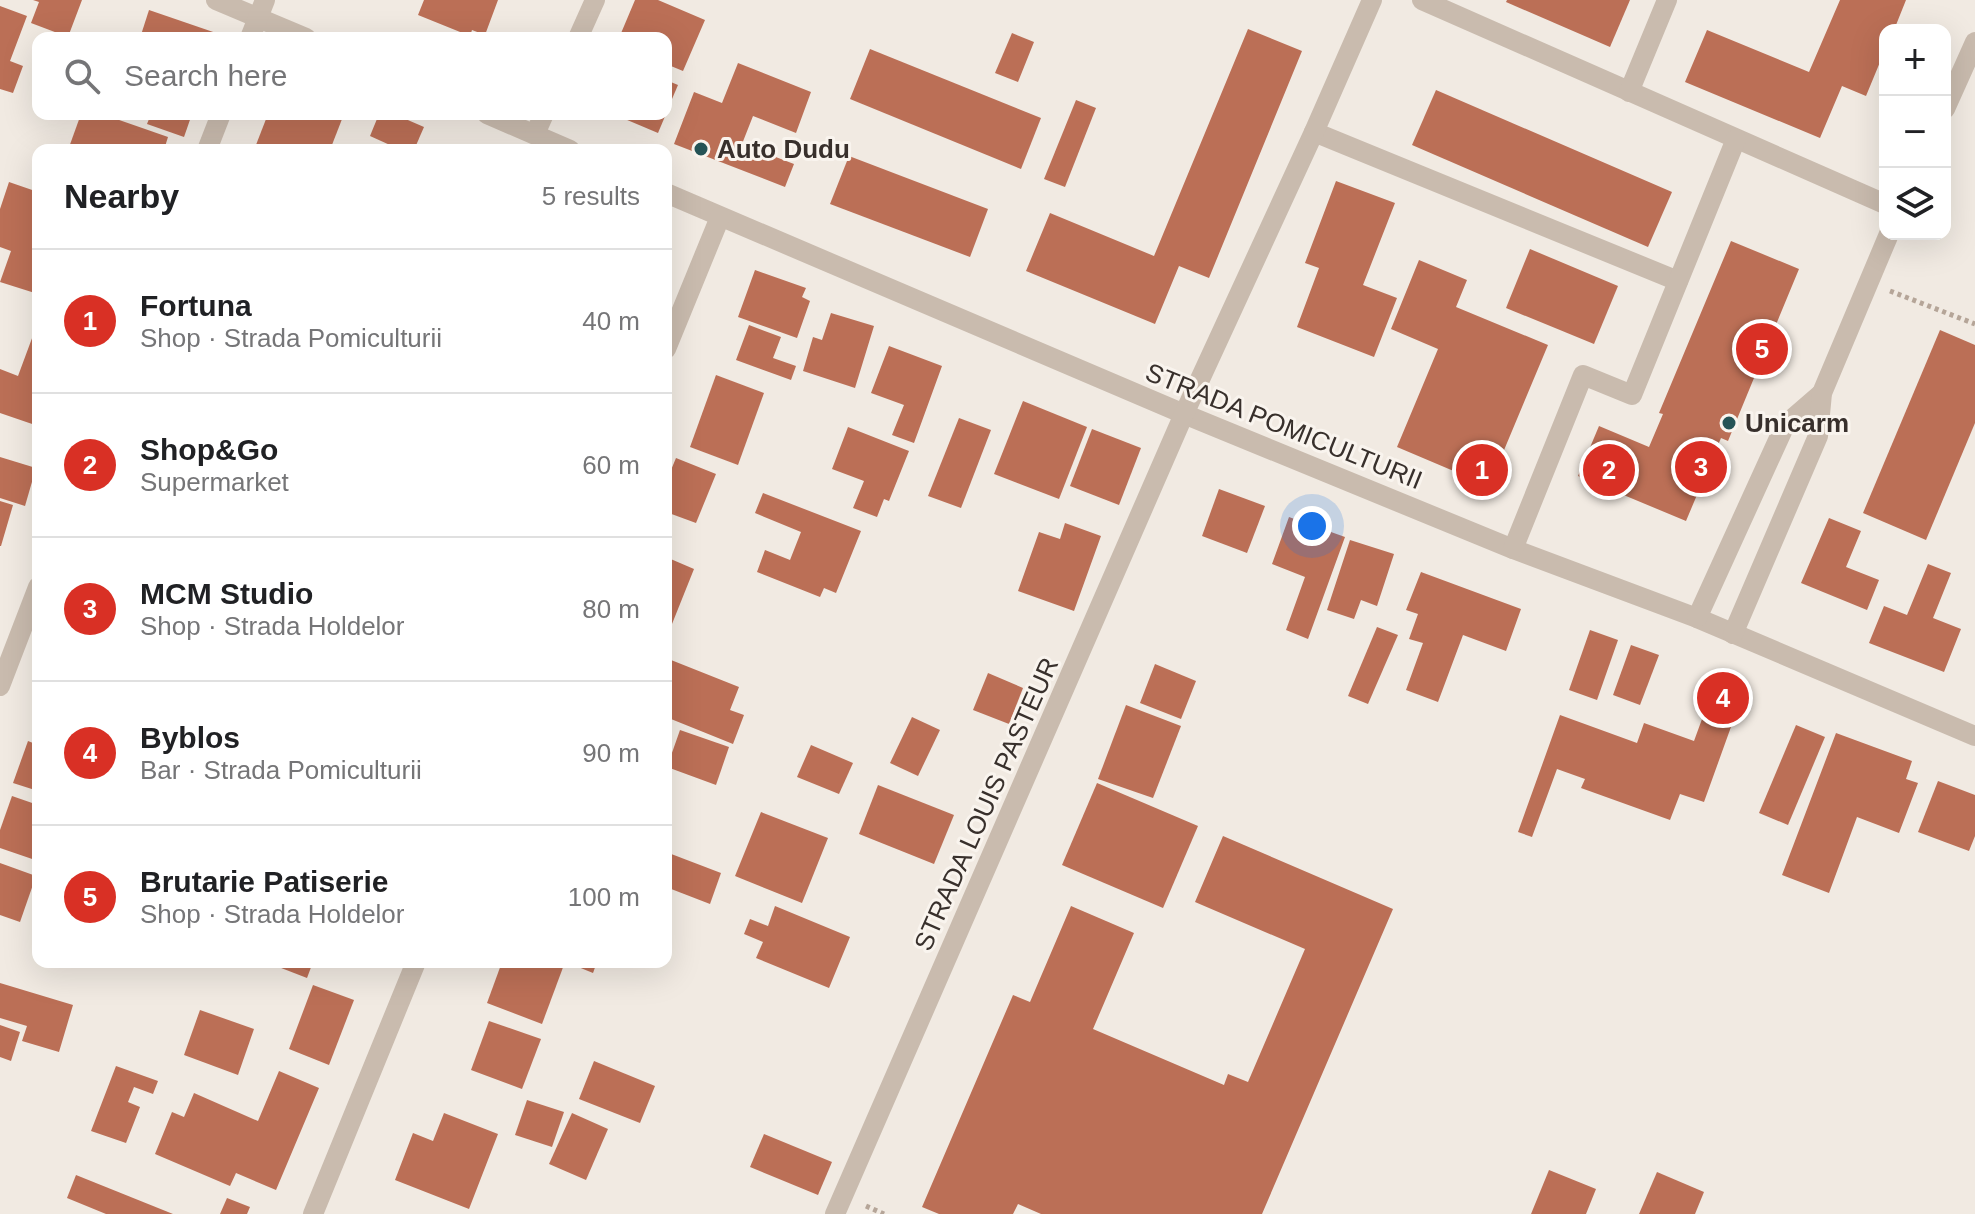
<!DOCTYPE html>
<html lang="en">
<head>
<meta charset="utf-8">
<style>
  :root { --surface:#fff; --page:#f6f6f6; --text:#202124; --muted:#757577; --line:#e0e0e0; --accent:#d93025 }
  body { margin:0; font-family:Helvetica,sans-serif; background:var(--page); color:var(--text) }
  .controls { position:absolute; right:24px; top:24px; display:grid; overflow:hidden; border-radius:16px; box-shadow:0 8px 32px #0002 }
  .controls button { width:72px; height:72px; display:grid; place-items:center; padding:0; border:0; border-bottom:2px solid var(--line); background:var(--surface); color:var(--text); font:40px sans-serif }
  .you { position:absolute; left:1312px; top:526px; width:28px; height:28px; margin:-20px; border:6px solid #fff; border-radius:50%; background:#1a73e8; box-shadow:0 0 0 12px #1a73e833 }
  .badge { display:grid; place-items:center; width:52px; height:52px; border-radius:50%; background:var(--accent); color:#fff; font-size:26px; font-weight:700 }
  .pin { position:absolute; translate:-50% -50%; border:4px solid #fff; box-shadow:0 2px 8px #0006 }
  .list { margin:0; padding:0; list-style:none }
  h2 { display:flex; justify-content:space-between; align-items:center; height:104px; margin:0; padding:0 32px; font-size:34px }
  h2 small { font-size:26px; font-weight:400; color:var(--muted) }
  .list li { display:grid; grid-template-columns:52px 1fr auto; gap:24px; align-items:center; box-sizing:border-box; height:144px; padding:0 32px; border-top:2px solid var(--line) }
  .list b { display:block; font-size:30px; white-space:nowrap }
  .list p { margin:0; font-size:26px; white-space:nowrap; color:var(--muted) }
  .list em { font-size:26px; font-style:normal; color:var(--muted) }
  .icon { flex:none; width:44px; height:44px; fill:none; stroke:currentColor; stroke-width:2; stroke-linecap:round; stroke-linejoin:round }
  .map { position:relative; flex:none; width:1975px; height:1214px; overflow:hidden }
  .search { position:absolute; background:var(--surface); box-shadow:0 8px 32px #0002; left:32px; top:32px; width:640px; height:88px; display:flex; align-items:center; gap:20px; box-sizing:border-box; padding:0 28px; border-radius:16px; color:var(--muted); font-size:30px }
  .panel { position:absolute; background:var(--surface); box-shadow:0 8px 32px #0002; left:32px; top:144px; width:640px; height:824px; border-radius:16px }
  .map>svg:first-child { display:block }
  .building { fill:#bb6f56 }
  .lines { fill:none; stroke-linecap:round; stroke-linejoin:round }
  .path { stroke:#b5a598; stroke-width:5; stroke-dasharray:4 4; stroke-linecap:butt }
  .minor { stroke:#c9bbae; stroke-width:20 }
  .poi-dot { fill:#255356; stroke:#f9f4ee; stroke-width:3 }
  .labels { text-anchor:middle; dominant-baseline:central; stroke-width:6; stroke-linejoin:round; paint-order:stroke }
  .poi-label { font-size:26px; font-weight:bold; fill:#38302c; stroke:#f9f4ee; text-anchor:start }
  .street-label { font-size:26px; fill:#38302c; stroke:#f9f4ee }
</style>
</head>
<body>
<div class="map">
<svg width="1975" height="1214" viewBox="0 0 1975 1214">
  <rect width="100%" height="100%" fill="#f1eae2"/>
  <g class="building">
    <polygon points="33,0 82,0 68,37 31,23 39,2"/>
    <polygon points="424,0 498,0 485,35 472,30 470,36 418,15"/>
    <polygon points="635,0 658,0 705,20 683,71 666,64 666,38 619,38"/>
    <polygon points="1507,0 1630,0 1610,47 1506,2"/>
    <polygon points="1840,0 1906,0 1894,30 1885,30 1885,50 1866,96 1842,86 1820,138 1685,82 1707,30 1809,72"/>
    <polygon points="0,6 27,16 10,61 23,66 13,93 0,89"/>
    <polygon points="149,10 219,34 218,38 140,38"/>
    <polygon points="1248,29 1302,51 1209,278 1179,266 1155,324 1026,271 1050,213 1154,256"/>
    <polygon points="1012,33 1034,42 1018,82 995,73"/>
    <polygon points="870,49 1041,118 1021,169 850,99"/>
    <polygon points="738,63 811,92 796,133 753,116 742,144 794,164 785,187 674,144 694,92 722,103"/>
    <polygon points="666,80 678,85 666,113"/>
    <polygon points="1436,90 1672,192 1648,247 1412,145"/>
    <polygon points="1076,100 1096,108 1065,187 1044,179"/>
    <polygon points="81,114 102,114 168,137 164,150 68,150"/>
    <polygon points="151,114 192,114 184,137 147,124"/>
    <polygon points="268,114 344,114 330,150 254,150"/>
    <polygon points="379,114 394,114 424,127 414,150 401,150 370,136"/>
    <polygon points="613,114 666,114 658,133"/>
    <polygon points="849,156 988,209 970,257 830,204"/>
    <polygon points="1336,181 1395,203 1363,285 1397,298 1374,357 1297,327 1319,268 1305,263"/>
    <polygon points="9,182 38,192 38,294 0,282 11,251 0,247 0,209"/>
    <polygon points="1731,241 1799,269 1728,441 1721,438 1686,521 1578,476 1599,426 1649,447 1663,414 1659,413"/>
    <polygon points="1530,249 1618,286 1594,344 1506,308"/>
    <polygon points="1419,260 1467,280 1456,307 1548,345 1489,486 1397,447 1438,349 1391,329"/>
    <polygon points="755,270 806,288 802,297 810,301 797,338 738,317"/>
    <polygon points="831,313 874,326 855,388 803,371 813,337 822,340"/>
    <polygon points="38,322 38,426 0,413 0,369 18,376"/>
    <polygon points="749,325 781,337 773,358 796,366 791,380 736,360"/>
    <polygon points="1940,330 1975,345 1975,423 1926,540 1863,513"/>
    <polygon points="889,346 942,366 914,443 892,435 904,405 871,393"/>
    <polygon points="716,375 764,393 738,465 690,447"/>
    <polygon points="1023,401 1087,427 1059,499 994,474"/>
    <polygon points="959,418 991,430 961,508 928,496"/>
    <polygon points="848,427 909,451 889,501 884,499 877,517 853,508 864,481 832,469"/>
    <polygon points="1092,429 1141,448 1119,505 1070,486"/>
    <polygon points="0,457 36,468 25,506 0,498"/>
    <polygon points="676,458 716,474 696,523 666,512 666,482"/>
    <polygon points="1219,489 1265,506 1247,553 1202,536"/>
    <polygon points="763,493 861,531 836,593 824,588 820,597 757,572 765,550 790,560 801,532 755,513"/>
    <polygon points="0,501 13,505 1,546 0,546"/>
    <polygon points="1289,517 1345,537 1308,639 1286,630 1305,577 1272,564"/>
    <polygon points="1829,518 1861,531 1846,567 1879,580 1867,610 1801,583"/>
    <polygon points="1065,523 1101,536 1074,611 1018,591 1039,532 1060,539"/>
    <polygon points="1350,540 1394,554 1377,606 1361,600 1354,619 1327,610"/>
    <polygon points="666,557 694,569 666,639"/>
    <polygon points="1928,564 1951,573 1933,618 1961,629 1944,672 1869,643 1884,606 1907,615"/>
    <polygon points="1421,572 1521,609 1506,651 1463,635 1438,702 1406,690 1423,643 1409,639 1418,614 1406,610"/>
    <polygon points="1377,627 1398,635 1368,704 1348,696"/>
    <polygon points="1590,630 1618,640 1597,700 1569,690"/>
    <polygon points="1631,645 1659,655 1640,705 1613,695"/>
    <polygon points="666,658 739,687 730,710 744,715 733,744 666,717"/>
    <polygon points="1155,664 1196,681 1181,719 1140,703"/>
    <polygon points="988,673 1023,688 1009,724 973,710"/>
    <polygon points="1717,678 1745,688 1704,802 1680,794 1670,820 1581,788 1585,779 1557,769 1532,837 1518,832 1560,715 1637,743 1644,723 1694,741"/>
    <polygon points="1126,705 1181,726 1153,798 1098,779"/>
    <polygon points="912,717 940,730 918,776 890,763"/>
    <polygon points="1796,725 1825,737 1788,825 1759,813"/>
    <polygon points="680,730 729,747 716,785 667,767"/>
    <polygon points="1836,733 1912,761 1906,779 1918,783 1899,833 1857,817 1829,893 1782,875"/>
    <polygon points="28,741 38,745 38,791 13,783"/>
    <polygon points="811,745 853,763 839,794 797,777"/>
    <polygon points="1938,781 1975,795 1975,836 1969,851 1918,832"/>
    <polygon points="1097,783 1198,826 1163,908 1062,865"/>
    <polygon points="878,785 954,815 934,864 859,834"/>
    <polygon points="12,796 38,805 38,861 0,848 0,830"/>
    <polygon points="761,812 828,838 802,903 735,876"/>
    <polygon points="1223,836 1393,909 1262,1214 1041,1214 1018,1204 1013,1214 939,1214 922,1207 1013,995 1030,1002 1071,906 1134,933 1093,1029 1224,1085 1228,1074 1248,1082 1305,949 1195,902"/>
    <polygon points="666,852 721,873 710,904 666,887"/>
    <polygon points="0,863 36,876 20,922 0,915"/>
    <polygon points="775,906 850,937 829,988 756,958 763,942 744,934 750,919 768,926"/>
    <polygon points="278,962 313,962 307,978 276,966"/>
    <polygon points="502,962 565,962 542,1024 487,1003"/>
    <polygon points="566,962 597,962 593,973"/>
    <polygon points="0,983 73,1005 59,1052 22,1041 27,1026 0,1018"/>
    <polygon points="313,985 354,1000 329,1065 289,1049"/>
    <polygon points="200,1010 254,1029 238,1075 184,1055"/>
    <polygon points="489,1021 541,1039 522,1089 471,1070"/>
    <polygon points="0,1025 20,1032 11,1061 0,1057"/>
    <polygon points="594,1061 655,1086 640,1123 579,1099"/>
    <polygon points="116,1066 158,1081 153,1094 134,1087 128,1102 140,1107 126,1143 91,1131"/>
    <polygon points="279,1071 319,1088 276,1190 236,1173 230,1186 155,1154 172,1112 184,1117 194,1093 258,1121"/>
    <polygon points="527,1100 564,1112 552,1147 515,1135"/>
    <polygon points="444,1113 498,1134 469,1209 395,1180 413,1133 433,1141"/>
    <polygon points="572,1113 608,1129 586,1180 549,1164"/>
    <polygon points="764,1134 832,1162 818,1195 750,1167"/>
    <polygon points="1549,1170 1596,1189 1586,1214 1531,1214"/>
    <polygon points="1657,1172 1704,1192 1695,1214 1639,1214"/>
    <polygon points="76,1175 173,1214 106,1214 67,1198"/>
    <polygon points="227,1198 250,1207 247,1214 220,1214"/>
  </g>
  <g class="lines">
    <g class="path">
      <polyline points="1890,291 1975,324"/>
      <polyline points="866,1206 884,1214"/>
    </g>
    <g class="minor">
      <polyline points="216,0 306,38"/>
      <polyline points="1422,0 1885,204"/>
      <polyline points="250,38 265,0"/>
      <polyline points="578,38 595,0"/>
      <polyline points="1629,92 1667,0"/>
      <polyline points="1945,109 1975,42"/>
      <polyline points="487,114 570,150"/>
      <polyline points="1314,132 1678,281"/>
      <polyline points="535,134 544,114"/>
      <polyline points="207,150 221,114"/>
      <polyline points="666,193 1184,414 1513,549 1697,618 1975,736"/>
      <polyline points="666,349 720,217"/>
      <polyline points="1513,549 1583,375 1632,395 1736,139"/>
      <polyline points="1697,618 1785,425 1822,393"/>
      <polyline points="1733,634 1818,436 1822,393 1889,234"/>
      <polyline points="0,686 38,587"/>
      <polyline points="313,1214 416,962"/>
      <polyline points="835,1214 1184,414 1314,132 1372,0"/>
    </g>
  </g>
  <g class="poi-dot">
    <circle cx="701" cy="149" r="8"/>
    <circle cx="1729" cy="423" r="8"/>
  </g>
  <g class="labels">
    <g class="poi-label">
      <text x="717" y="149">Auto Dudu</text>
      <text x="1745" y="423">Unicarm</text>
    </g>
    <g class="street-label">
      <text transform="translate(1284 426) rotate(22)">STRADA POMICULTURII</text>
      <text transform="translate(986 804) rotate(-66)">STRADA LOUIS PASTEUR</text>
    </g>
  </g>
</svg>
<div class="controls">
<button>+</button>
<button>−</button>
<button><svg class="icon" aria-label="layers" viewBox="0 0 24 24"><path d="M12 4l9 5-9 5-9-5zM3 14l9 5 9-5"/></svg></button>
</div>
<div class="you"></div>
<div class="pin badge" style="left:1482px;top:470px">1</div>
<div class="pin badge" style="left:1609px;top:470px">2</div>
<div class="pin badge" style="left:1701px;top:467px">3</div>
<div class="pin badge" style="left:1723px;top:698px">4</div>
<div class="pin badge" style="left:1762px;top:349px">5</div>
<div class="search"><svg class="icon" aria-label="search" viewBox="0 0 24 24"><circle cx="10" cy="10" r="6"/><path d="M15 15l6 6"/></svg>Search here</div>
<section class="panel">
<h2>Nearby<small>5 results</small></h2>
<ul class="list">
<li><span class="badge">1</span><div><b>Fortuna</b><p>Shop · Strada Pomiculturii</p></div><em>40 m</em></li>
<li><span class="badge">2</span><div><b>Shop&amp;Go</b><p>Supermarket</p></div><em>60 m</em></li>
<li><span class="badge">3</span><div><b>MCM Studio</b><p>Shop · Strada Holdelor</p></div><em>80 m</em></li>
<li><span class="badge">4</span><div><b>Byblos</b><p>Bar · Strada Pomiculturii</p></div><em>90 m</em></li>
<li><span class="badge">5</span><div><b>Brutarie Patiserie</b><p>Shop · Strada Holdelor</p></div><em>100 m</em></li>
</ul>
</section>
</div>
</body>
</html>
